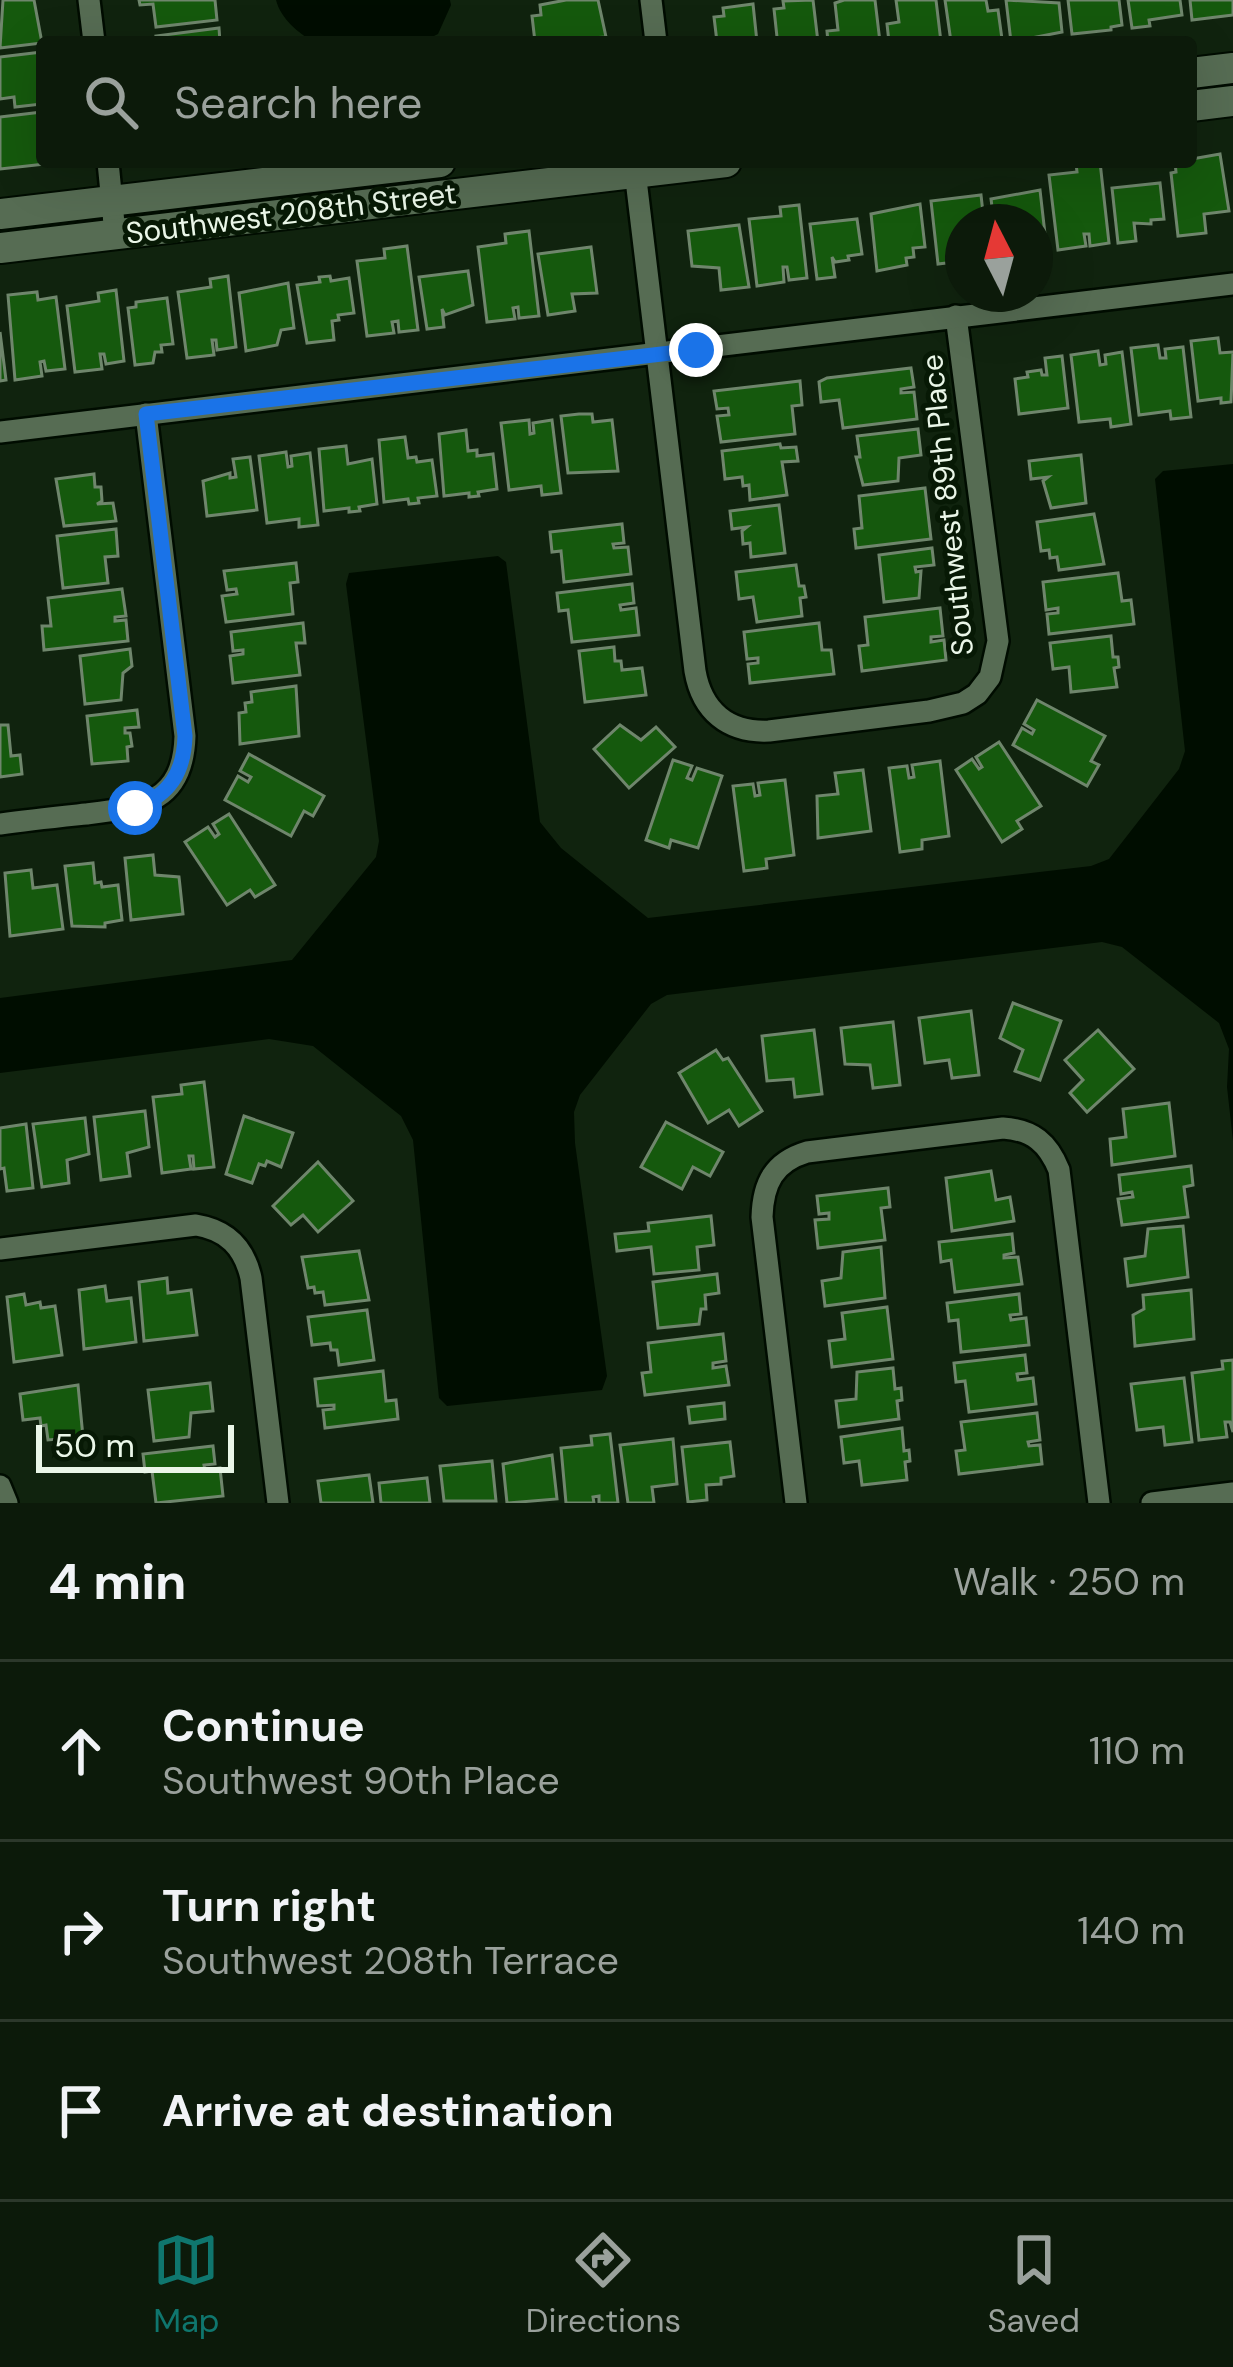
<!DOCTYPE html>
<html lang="en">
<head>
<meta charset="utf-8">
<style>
  :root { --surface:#0c1a0a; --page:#152313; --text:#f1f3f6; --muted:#9aa19c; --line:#2c382b; --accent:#0f766e }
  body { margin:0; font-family:"DM Sans",sans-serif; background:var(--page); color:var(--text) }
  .compass { position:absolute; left:945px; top:204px; width:108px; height:108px; border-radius:50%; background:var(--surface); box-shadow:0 12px 48px #0002; rotate:354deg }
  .scale { position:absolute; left:36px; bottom:30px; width:198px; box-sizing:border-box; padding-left:12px; border:6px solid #eaf6e8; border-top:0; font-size:33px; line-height:42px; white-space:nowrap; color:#eaf6e8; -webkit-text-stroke:9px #071905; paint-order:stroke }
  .stop { position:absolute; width:36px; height:36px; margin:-27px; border:9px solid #1a73e8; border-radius:50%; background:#fff }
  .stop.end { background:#1a73e8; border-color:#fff; box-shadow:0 3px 12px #0008 }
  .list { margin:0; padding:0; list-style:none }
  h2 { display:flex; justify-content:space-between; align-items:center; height:156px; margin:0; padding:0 48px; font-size:51px }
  h2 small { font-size:39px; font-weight:400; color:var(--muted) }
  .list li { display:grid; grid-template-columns:78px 1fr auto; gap:36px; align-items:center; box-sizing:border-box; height:180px; padding:0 48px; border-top:3px solid var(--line) }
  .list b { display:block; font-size:45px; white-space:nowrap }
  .list p { margin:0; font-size:39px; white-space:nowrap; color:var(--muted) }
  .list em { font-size:39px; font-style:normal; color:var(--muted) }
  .icon { flex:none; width:66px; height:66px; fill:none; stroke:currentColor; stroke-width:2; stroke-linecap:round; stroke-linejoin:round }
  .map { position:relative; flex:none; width:1233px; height:1503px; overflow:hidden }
  .search { position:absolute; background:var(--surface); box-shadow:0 12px 48px #0002; left:36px; right:36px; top:36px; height:132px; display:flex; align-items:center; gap:30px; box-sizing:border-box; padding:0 42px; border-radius:12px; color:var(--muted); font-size:45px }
  .sheet { height:696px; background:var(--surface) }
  nav { display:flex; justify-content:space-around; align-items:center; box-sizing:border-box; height:168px; border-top:3px solid var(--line); background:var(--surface); font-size:33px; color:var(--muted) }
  nav a { display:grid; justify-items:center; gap:6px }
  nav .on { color:var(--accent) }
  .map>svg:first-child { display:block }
  .water { fill:#000d00 }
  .building { fill:#15590d; stroke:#6f866c; stroke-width:3 }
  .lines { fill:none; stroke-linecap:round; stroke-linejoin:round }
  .street-casing { stroke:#000c00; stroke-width:26 }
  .secondary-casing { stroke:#000c00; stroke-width:34 }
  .street { stroke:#566c53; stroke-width:21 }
  .secondary { stroke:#566c53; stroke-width:30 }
  .route { stroke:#1a73e8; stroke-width:15 }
  .labels { text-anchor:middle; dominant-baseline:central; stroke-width:10; stroke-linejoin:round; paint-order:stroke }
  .street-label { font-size:30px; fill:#eaf6e8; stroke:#071905 }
</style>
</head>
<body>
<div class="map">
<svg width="1233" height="1503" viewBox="0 0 1233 1503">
  <rect width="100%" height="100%" fill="#10230e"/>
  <g class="water">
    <path d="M276 0H450L451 5 438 34 422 42H314C298 33 281 19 276 0Z"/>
    <polygon points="1233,464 1233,1141 1227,1087 1229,1049 1219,1023 1122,947 1102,942 667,995 651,1004 580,1095 574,1112 575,1143 607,1376 602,1390 447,1406 439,1398 413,1140 401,1116 313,1046 269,1039 0,1073 0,998 292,960 376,857 379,841 346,584 349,573 498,556 506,562 540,822 561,848 648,918 1091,866 1109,859 1179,769 1185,751 1155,479 1163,471"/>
  </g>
  <g class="building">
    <polygon points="3,0 34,0 42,43 0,48"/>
    <polygon points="139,0 215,0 217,20 156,27 153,4 140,5"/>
    <polygon points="566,0 598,0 606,37 535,42 532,16 541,15 540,5"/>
    <polygon points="813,0 818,42 766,42 777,37 774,9 784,8 783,1"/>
    <polygon points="844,0 875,0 880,42 828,42 827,31 838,30 835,3"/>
    <polygon points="896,0 936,0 941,42 889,42 887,24 899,22"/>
    <polygon points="945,0 986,0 988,11 998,10 1002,39 951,42"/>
    <polygon points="1006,0 1059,3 1062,32 1011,42"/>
    <polygon points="1068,0 1119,0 1122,25 1111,27 1111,30 1072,34"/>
    <polygon points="1128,0 1180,0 1182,15 1149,20 1150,26 1132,28"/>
    <polygon points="1190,0 1233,0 1233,15 1192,20"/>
    <polygon points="753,4 757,42 717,42 714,17 724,16 723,8"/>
    <polygon points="219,28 220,42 157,42 156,36"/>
    <polygon points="42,52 42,104 15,107 14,97 0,99 0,57"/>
    <polygon points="42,112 42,162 63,162 0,169 0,117"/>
    <polygon points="1220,154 1229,211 1204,214 1206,233 1178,236 1171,173 1176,172 1175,162"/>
    <polygon points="1100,162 1109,243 1090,246 1089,234 1084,234 1086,246 1058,250 1049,175 1077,172 1076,163"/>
    <polygon points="1160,183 1164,219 1151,220 1151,224 1134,223 1136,241 1118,243 1112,188"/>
    <polygon points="1040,190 1045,234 1035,235 1035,222 994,222 991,199"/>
    <polygon points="981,195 984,222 963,222 963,261 938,264 931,201"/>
    <polygon points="920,204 925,247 913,248 914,257 906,258 907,265 877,271 871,214"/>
    <polygon points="799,205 807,278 789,280 787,267 783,267 784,282 757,286 749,219 781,216 780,207"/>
    <polygon points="857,219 862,254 848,256 849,260 835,262 832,257 835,277 817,279 810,224"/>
    <polygon points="739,225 749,287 721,290 719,268 692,266 688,231"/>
    <polygon points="529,231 539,316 519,318 518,307 513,308 515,319 487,322 478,247 506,243 505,234"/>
    <polygon points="407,246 418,330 399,332 398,321 392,322 394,333 367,336 357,261 385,258 384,249"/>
    <polygon points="591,247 597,293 572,294 575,311 548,315 538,254"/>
    <polygon points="468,271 473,305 445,315 442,309 444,327 427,329 419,277"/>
    <polygon points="228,276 236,347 217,350 216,340 212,340 214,355 187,358 178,292 211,287 210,279"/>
    <polygon points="330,276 331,281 349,278 354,313 338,315 339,320 332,321 334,340 307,343 297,285 320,282 319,277"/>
    <polygon points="288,283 294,328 281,330 277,345 246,351 239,293"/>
    <polygon points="116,290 124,361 106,364 104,354 100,354 102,369 75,372 67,306 99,301 98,293"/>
    <polygon points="37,292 38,300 56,297 65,369 46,371 44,361 40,362 42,376 15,380 8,295"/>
    <polygon points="167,298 173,344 161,345 162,352 155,352 153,363 135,365 128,308 136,307 136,302"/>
    <polygon points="0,332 6,380 0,381"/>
    <polygon points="1218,338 1220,353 1233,352 1231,402 1221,403 1221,398 1198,401 1191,341"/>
    <polygon points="1158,345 1160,358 1166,358 1165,349 1183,347 1191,417 1171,419 1170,411 1139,415 1131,348"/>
    <polygon points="1098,351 1100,365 1106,364 1105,355 1122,352 1131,424 1111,427 1110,419 1079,422 1071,355"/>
    <polygon points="1062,356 1068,408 1019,414 1015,379 1028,377 1027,372 1041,370 1042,375 1047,375 1045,358"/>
    <polygon points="911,368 914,387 901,389 901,393 914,392 917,419 843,428 839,400 821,402 819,382 827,378"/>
    <polygon points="800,381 802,405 792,406 795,434 721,442 717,416 729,415 728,408 717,409 714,391"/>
    <polygon points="579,414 592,414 593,422 612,420 618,471 568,473 561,416"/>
    <polygon points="529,420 530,434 534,433 533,423 552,420 561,493 542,495 541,486 509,490 501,423"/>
    <polygon points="918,429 921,455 899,458 898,481 863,485 856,457 860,457 857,436"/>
    <polygon points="466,430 468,451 477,450 477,456 493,454 497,489 478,492 479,496 469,497 469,493 444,496 439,434"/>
    <polygon points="405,437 408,458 416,457 417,462 432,460 437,496 418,498 419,503 409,504 408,499 384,502 379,440"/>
    <polygon points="780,444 781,448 796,447 798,461 782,462 787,495 750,500 749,485 743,486 742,477 725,479 722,451"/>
    <polygon points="346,446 348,464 372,459 377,504 359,507 360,511 349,512 349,508 324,511 319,449"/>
    <polygon points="286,452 288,467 292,466 291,456 310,453 318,525 299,527 299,519 267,523 259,456"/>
    <polygon points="1081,455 1086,503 1051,508 1043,481 1048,477 1031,479 1029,461"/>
    <polygon points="250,457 257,510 207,516 203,481 230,473 230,478 236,477 233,459"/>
    <polygon points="94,474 95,487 101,487 102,501 97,504 113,503 116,521 64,526 56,479"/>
    <polygon points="925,488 931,539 856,548 854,529 862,528 859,496"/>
    <polygon points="779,505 785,553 751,557 750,543 743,544 742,531 747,527 732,529 730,511"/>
    <polygon points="1094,514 1104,564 1059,570 1057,557 1050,558 1049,550 1041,551 1037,522"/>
    <polygon points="622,524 624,543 613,544 614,548 628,547 631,574 564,582 561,551 552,552 550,532"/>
    <polygon points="116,529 118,556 105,557 108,583 63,588 57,536"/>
    <polygon points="932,548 934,565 915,567 916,572 921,571 919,598 884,602 879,555"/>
    <polygon points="296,563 298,582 290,583 293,614 226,622 222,596 237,594 236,589 227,590 224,571"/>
    <polygon points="796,565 799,586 804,586 806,597 800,598 802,616 757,622 753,597 739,599 736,572"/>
    <polygon points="1118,573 1122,601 1131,600 1134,624 1049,634 1047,614 1058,613 1058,608 1046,610 1043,582"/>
    <polygon points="632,584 634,603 620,605 621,610 636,608 639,635 572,642 568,610 559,611 557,593"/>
    <polygon points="122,589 126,616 115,617 115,621 126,620 128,641 44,650 42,626 51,626 48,598"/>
    <polygon points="940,608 943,636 931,637 931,642 944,640 946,660 862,671 859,646 868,645 865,617"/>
    <polygon points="303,623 305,643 296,643 300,675 233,683 230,656 243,654 243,650 233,651 231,632"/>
    <polygon points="819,623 822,650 831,650 834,674 750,683 748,664 758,663 758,658 747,659 744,632"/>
    <polygon points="1111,636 1113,657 1118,657 1119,667 1114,668 1117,687 1071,692 1069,667 1053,669 1050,643"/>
    <polygon points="614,647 615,661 621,661 622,670 642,668 646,695 585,702 579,651"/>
    <polygon points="130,649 132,666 123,673 121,700 85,704 80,656"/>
    <polygon points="296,686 299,736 240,744 239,713 246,712 245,703 252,702 251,692"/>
    <polygon points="1037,700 1105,736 1091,761 1099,765 1087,786 1013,745 1022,728 1032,734 1034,730 1024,724"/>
    <polygon points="137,710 139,727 125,728 125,733 130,733 132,746 127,747 128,761 92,764 87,716"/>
    <polygon points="0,725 8,725 11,756 20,755 22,774 0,777"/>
    <polygon points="620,725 641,740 656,727 675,747 629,788 594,749"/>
    <polygon points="999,742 1041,806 1017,821 1022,829 1002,842 956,770 972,759 979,769 982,767 976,757"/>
    <polygon points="249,754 324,796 313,816 304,811 291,836 225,800 238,776 248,782 251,777 240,771"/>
    <polygon points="673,760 692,766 687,778 692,780 697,768 722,776 698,848 671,840 669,848 646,840"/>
    <polygon points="940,761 949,836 922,840 922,849 900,852 889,768 907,766 909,778 914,777 912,765"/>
    <polygon points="863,770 871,831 818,838 817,796 838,794 835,773"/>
    <polygon points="785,780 794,855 766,859 767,868 744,871 733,786 753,784 755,796 760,795 758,783"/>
    <polygon points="229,814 275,885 255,897 250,890 227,905 185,842 208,827 215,837 219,834 213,824"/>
    <polygon points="153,855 155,875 179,877 183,914 131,920 125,858"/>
    <polygon points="93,863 95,883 101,882 102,887 118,885 122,920 105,923 105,927 72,926 65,866"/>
    <polygon points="31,870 33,888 57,885 63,929 10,936 5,873"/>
    <polygon points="1013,1003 1061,1021 1040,1080 1015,1071 1023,1050 1000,1038"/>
    <polygon points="971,1011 979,1075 952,1078 949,1060 925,1063 919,1018"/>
    <polygon points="893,1022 900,1085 873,1088 870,1065 845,1064 841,1028"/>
    <polygon points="814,1030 822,1094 795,1097 793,1079 767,1081 762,1036"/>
    <polygon points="1098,1030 1134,1069 1087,1112 1070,1093 1083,1080 1065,1060"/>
    <polygon points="716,1050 723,1060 728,1058 762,1111 739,1126 729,1110 708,1123 679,1073"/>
    <polygon points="204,1082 214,1167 194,1169 193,1156 189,1156 191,1169 162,1173 153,1097 182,1094 181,1085"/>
    <polygon points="1169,1103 1175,1156 1112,1165 1110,1139 1126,1137 1123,1109"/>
    <polygon points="145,1111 149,1147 127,1153 130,1176 101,1180 94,1117"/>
    <polygon points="244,1116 293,1133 281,1167 267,1161 265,1166 259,1164 252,1183 226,1174"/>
    <polygon points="85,1118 89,1154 67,1160 69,1183 42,1187 33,1124"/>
    <polygon points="666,1122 723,1152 710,1176 693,1167 682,1189 641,1167"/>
    <polygon points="26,1124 33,1188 7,1191 4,1168 0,1169 0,1128"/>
    <polygon points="318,1162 353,1201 318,1232 303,1215 291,1225 273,1206"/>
    <polygon points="1191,1166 1193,1185 1184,1187 1188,1217 1122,1225 1118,1199 1133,1197 1132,1192 1121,1194 1119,1175"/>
    <polygon points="991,1171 996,1200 1010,1197 1014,1221 952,1231 946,1178"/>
    <polygon points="888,1188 890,1207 881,1208 885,1240 818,1248 815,1220 829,1219 829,1213 819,1214 817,1196"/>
    <polygon points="711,1216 714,1245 697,1247 699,1270 654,1274 651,1247 617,1251 615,1234 649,1231 648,1223"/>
    <polygon points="1183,1226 1188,1277 1128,1286 1125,1259 1145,1256 1148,1229"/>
    <polygon points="1012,1234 1014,1253 1004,1255 1004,1258 1018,1257 1022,1284 955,1292 951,1260 941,1262 939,1242"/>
    <polygon points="881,1247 885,1298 825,1306 822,1281 841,1278 843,1252"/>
    <polygon points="359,1251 369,1300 325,1305 323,1292 315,1293 314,1287 308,1288 302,1257"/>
    <polygon points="717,1274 719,1293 705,1295 706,1309 701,1309 699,1324 658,1328 653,1282"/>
    <polygon points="167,1278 168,1293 191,1290 197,1335 144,1341 139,1282"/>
    <polygon points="105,1286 107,1301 131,1298 136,1342 84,1349 79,1290"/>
    <polygon points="1191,1290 1194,1339 1135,1346 1133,1315 1144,1309 1143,1295"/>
    <polygon points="24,1294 26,1305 40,1302 41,1308 55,1306 62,1355 14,1362 7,1297"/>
    <polygon points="1019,1294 1021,1314 1010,1315 1011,1320 1026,1318 1029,1345 961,1352 958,1320 949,1321 947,1303"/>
    <polygon points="887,1307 893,1359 832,1367 829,1341 845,1339 842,1313"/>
    <polygon points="367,1310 374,1360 339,1365 337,1350 331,1350 330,1343 312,1345 308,1317"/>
    <polygon points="723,1334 726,1361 713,1363 713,1368 726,1366 729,1385 645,1395 642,1373 651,1372 648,1343"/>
    <polygon points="1025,1355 1027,1373 1017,1374 1018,1380 1033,1378 1036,1404 969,1412 965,1381 956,1382 954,1363"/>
    <polygon points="1233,1360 1233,1432 1230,1422 1225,1422 1227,1437 1199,1440 1192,1373 1223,1369 1222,1361"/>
    <polygon points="893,1368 895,1389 901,1388 902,1400 897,1401 899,1419 839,1427 836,1401 856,1399 857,1372"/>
    <polygon points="383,1371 386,1401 396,1400 398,1419 325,1428 323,1410 334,1409 334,1405 318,1406 315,1379"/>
    <polygon points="1184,1378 1192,1442 1165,1445 1163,1427 1137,1430 1131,1384"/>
    <polygon points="210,1383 213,1411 191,1413 189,1437 154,1441 148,1390"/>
    <polygon points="78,1385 83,1437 48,1440 46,1425 41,1426 40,1418 23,1420 20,1394"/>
    <polygon points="724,1403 725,1419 690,1423 688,1407"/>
    <polygon points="1037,1413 1040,1440 1028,1442 1029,1446 1040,1445 1042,1464 959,1474 956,1451 965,1450 961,1422"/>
    <polygon points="902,1428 904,1451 909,1450 910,1461 905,1462 907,1480 862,1485 859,1461 844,1463 841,1437"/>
    <polygon points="610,1434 618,1503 599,1503 599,1496 593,1497 594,1503 566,1503 561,1448 592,1445 591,1436"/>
    <polygon points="673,1439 677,1484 652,1487 654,1503 628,1503 620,1445"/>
    <polygon points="730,1442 734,1476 721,1478 721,1484 706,1485 707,1500 688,1502 682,1447"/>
    <polygon points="213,1446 215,1464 204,1465 205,1470 220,1468 223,1496 156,1503 152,1471 145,1472 143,1454"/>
    <polygon points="552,1455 557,1499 507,1503 503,1464"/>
    <polygon points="492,1461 496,1501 444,1501 440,1466"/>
    <polygon points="369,1475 373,1503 321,1503 318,1481"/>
    <polygon points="427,1478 430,1503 381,1503 379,1483"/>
  </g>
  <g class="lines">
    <defs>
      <g id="street">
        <polyline points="89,0 94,42"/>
        <polyline points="651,0 656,42"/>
        <polyline points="108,162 115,234"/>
        <path d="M634 163 695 671C702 711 728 733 769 731L929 711 963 703 977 694 990 677 998 641 956 316"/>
        <polyline points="0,432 1233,284"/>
        <path d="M0 824C29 820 58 817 86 814 143 807 183 803 185 736L146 414"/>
        <path d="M0 1249 196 1225C227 1230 244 1247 251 1278L278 1503"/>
        <polyline points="0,1486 7,1503"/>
        <path d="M796 1503 762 1217C763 1183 774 1162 807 1152L1003 1128C1033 1130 1048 1143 1059 1170L1099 1503"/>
        <polyline points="1152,1503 1233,1493"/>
      </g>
      <g id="secondary">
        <polyline points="1191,73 1233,68"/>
        <polyline points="1191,106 1233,101"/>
        <polyline points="0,214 440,162"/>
        <polyline points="0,248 726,162"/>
      </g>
    </defs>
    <use href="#street" class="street-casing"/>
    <use href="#secondary" class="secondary-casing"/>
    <use href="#street" class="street"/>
    <use href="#secondary" class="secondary"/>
  </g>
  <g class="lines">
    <path class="route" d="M135 808C170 795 184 772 185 736L146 414 696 350"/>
  </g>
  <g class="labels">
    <g class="street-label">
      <text transform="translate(291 213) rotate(-7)">Southwest 208th Street</text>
      <text transform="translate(947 505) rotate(-96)">Southwest 89th Place</text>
    </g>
  </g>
</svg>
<svg class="compass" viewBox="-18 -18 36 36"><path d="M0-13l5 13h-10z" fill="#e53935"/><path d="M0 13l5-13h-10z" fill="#9aa19c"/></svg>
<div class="scale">50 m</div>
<div class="stop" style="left:135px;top:808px"></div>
<div class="stop end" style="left:696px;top:350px"></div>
<div class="search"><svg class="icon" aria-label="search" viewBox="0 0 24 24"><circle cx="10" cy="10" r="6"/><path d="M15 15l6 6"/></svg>Search here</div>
</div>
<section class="sheet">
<h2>4 min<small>Walk · 250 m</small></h2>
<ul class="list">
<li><svg class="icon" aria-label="ahead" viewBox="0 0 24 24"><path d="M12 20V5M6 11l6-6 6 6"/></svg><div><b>Continue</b><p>Southwest 90th Place</p></div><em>110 m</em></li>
<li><svg class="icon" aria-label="right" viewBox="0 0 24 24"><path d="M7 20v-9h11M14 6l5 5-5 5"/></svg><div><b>Turn right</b><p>Southwest 208th Terrace</p></div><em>140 m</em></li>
<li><svg class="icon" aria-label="arrive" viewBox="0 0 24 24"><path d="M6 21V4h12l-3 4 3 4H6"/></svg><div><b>Arrive at destination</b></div></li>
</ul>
</section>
<nav>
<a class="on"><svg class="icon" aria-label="map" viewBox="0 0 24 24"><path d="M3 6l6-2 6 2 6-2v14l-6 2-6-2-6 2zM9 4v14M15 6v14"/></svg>Map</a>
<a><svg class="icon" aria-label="directions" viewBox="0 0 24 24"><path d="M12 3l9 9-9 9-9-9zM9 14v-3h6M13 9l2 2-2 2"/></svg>Directions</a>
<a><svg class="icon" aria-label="saved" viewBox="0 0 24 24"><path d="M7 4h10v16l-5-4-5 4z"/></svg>Saved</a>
</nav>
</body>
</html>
